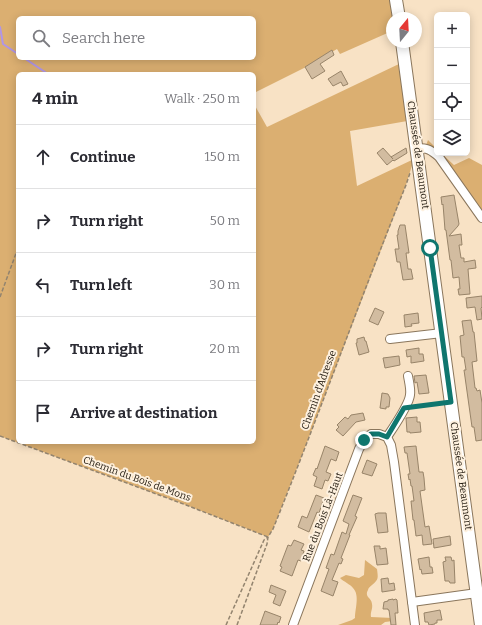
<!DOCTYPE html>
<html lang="en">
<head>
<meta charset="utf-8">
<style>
  :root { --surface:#fff; --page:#f7f7f7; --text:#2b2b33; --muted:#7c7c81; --line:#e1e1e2 }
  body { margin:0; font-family:Bitter,serif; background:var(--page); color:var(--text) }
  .controls { position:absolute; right:12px; top:12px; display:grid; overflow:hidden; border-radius:6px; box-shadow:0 2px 10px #0003 }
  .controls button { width:36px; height:36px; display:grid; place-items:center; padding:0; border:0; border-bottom:1px solid var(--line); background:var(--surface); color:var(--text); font:20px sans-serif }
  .compass { position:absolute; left:386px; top:12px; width:36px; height:36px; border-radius:50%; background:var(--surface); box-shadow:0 2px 10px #0003; rotate:18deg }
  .stop { position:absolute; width:12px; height:12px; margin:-9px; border:3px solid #0f766e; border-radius:50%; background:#fff }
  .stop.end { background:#0f766e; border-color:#fff; box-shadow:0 1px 4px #0008 }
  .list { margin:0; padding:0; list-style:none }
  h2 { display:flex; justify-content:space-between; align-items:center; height:52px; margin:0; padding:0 16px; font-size:17px }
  h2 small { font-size:13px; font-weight:400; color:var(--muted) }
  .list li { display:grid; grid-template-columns:26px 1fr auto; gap:12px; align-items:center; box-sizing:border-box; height:64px; padding:0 16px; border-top:1px solid var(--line) }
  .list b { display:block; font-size:15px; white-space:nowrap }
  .list em { font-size:13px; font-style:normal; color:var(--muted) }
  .icon { flex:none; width:22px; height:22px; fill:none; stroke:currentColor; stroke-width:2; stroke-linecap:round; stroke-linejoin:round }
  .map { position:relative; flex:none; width:482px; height:625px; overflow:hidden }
  .search { position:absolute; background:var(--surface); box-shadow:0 2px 10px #0003; left:16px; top:16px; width:240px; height:44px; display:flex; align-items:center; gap:10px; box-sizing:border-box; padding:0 14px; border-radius:6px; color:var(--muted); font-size:15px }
  .panel { position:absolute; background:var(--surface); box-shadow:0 2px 10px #0003; left:16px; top:72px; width:240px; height:372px; border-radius:6px }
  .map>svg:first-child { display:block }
  .green { fill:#dbaf71; fill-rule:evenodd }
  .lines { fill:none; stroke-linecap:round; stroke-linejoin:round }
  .stream { stroke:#b095e6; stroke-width:2 }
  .building { fill:#d2bca0; stroke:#988469 }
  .street-casing { stroke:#8a765c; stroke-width:10 }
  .primary-casing { stroke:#8a765c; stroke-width:14 }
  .path { stroke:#93846f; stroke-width:1.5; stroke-dasharray:4 2; stroke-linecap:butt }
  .street { stroke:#fff; stroke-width:8 }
  .primary { stroke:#fff; stroke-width:12 }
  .route { stroke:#0f766e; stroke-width:5 }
  .labels { text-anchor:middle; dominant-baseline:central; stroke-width:4; stroke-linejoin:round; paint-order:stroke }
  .street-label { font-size:10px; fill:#21190e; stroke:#fef1df }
</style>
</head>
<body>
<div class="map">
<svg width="482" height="625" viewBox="0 0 482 625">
  <rect width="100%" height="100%" fill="#f8e2c5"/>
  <g class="green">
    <path d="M0 0H396L399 18H392V31L340 54 337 49 308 66 254 93V74H18V442H254V104L267 127 401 63 413 120 350 131 357 186 414 159 406 185 301 458 273 529 268 537 186 505 0 436ZM18 18H254V58H18Z"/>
    <polygon points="428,140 437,149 437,153 441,153 454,165 469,158 482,165 482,218 439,157 425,148"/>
    <path d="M365 560 377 569C378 578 379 579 372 585 370 587 368 588 368 590 364 597 372 598 372 604 373 609 370 612 371 617L393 618V621L385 622 381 625H338L352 620 355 618C355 609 360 595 353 588 350 584 344 582 340 578L346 575 359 578 364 575Z"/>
  </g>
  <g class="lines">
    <g class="stream">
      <polyline points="0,27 3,44 18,54"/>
      <polyline points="24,58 48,74"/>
    </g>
  </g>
  <g class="building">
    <polygon points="332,50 334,55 320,64 325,71 312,79 305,67"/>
    <polygon points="341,71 348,84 343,86 341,82 333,86 328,79"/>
    <polygon points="383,148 393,159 391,157 406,148 407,153 394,161 393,160 387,165 377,153"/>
    <polygon points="454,195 459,224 458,226 449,236 461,234 462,245 459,245 461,258 464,258 464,262 475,260 476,268 468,269 470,294 459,295 458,289 460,289 459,277 453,278 451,260 450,260 446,230 445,230 443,204 442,205 441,197"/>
    <polygon points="400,225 405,225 409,253 406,253 408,269 411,269 413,279 403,280 400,262 397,262 395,249 399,249 397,235 398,235 398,231"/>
    <polygon points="482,296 482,307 481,308 482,319 477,320 475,307 467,308 466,298"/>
    <polygon points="375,308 384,312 378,325 369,321"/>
    <polygon points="418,313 419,323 411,324 412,326 405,327 404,315"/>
    <polygon points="471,320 473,332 474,332 477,361 472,362 475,388 476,388 477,391 480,390 482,403 482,440 476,441 474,427 472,427 464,370 466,370 464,357 462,357 460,336 464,335 462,321"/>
    <polygon points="364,337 365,341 366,341 369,352 359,355 356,343 357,343 357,339"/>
    <polygon points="419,348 419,354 423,354 424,361 411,363 411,356 407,357 406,350"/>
    <polygon points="399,356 400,365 385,368 383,358"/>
    <polygon points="426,375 429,393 419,394 417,382 415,383 414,376"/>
    <polygon points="382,393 388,394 390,398 389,407 386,407 386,409 380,408"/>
    <polygon points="363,413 365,420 356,422 343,436 336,430 339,427 337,425 345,417 348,419 351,415"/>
    <polygon points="417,417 417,422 420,422 421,432 410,433 410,432 407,432 406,418"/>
    <polygon points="325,446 339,452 336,461 331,459 326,472 331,474 328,481 325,480 322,489 314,486 317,477 313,475 316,468 317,469"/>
    <polygon points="416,446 419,472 423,472 424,478 425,490 420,491 425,527 429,526 432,544 423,545 422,535 416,536 414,520 413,520 411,501 414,501 412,486 411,486 410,479 409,480 408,474 410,474 407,453 405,453 404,447"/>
    <polygon points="367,460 377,464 372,476 362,473"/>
    <polygon points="316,495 324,498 319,513 317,512 309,532 298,527 302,516 307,518"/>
    <polygon points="353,495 362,498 355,516 357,517 349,535 350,535 341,558 343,559 341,564 339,563 332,580 338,582 333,596 321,591 329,569 326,568 331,554 334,555 342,532 346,534 349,524 343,521"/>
    <polygon points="378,513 386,513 388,532 378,533 375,514"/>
    <polygon points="450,536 451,545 434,548 433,539"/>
    <polygon points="294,540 304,544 301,550 304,551 301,561 298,560 292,576 280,571 282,567 280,566 288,545 291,546"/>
    <polygon points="374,546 380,546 380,549 386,548 388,564 377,565"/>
    <polygon points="429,557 430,567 432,567 433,573 422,574 421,569 420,570 418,559"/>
    <polygon points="445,557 451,557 452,561 454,560 455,583 450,583 449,581 445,581 443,562 446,561"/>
    <polygon points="388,578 389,584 394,583 395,590 382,592 381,579"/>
    <polygon points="271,585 286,591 280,606 273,603 276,595 269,592"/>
    <polygon points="393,599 393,600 396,599 397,600 398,613 395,613 396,625 391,625 389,610 388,610 388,609 383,609 384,602 388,601 388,600"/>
    <polygon points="440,610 442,620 437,620 437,623 435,623 435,624 429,625 428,622 425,622 424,613"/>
    <polygon points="265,611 281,617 279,623 278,622 277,625 260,625"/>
  </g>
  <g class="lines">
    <defs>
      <g id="street">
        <path d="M417 148C428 148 431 150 439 157L482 218"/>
        <polyline points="390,339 442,333"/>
        <path d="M387 437C393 428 409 405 410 395 411 389 409 382 408 376"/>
        <polyline points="412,602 477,593"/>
        <polyline points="293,625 359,449 364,440 371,434 379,434 387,437 391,445 394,462 415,625"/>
      </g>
      <g id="primary">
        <polyline points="396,0 399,18"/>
        <polyline points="402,42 481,625"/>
      </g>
    </defs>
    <use href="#street" class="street-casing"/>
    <use href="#primary" class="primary-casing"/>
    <g class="path">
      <polyline points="17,183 18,183"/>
      <polyline points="0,297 18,248"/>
      <polyline points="414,407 442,404"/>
      <polyline points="0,436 186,505 268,537"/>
      <polyline points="226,625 264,540 268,537"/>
      <path d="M237 625 267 544 268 537 273 529C319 415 360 299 406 185L410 173"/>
    </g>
    <use href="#street" class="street"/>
    <use href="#primary" class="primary"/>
  </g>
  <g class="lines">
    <polyline class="route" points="364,440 371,434 379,434 387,437 404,408 451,402 430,248"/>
  </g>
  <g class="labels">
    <g class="street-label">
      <text transform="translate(418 155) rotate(82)">Chaussée de Beaumont</text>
      <text transform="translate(319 390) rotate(-70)">Chemin d'Adresse</text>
      <text transform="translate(461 476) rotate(82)">Chaussée de Beaumont</text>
      <text transform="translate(137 479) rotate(20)">Chemin du Bois de Mons</text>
      <text transform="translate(323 517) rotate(-69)">Rue du Bois Là-Haut</text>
    </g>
  </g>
</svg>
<div class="controls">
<button>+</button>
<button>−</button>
<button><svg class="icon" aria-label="locate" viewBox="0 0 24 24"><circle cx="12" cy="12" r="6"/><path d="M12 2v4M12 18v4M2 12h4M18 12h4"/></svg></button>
<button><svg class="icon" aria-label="layers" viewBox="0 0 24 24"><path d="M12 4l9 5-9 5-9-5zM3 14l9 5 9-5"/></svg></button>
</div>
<svg class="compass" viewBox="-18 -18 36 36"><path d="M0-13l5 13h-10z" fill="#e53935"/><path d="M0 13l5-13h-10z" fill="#7c7c81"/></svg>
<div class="stop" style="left:430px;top:248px"></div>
<div class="stop end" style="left:364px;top:440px"></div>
<div class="search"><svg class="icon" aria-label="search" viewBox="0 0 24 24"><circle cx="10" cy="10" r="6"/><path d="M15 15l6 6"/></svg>Search here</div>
<section class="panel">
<h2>4 min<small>Walk · 250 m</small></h2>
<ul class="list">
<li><svg class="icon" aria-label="ahead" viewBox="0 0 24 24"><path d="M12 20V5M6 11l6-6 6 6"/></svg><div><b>Continue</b></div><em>150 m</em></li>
<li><svg class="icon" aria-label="right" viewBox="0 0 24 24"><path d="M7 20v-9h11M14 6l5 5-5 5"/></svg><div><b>Turn right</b></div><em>50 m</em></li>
<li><svg class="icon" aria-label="left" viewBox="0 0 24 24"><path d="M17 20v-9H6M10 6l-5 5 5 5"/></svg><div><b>Turn left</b></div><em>30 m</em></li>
<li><svg class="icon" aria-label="right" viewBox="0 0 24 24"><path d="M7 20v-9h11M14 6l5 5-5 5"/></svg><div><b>Turn right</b></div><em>20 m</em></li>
<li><svg class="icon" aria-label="arrive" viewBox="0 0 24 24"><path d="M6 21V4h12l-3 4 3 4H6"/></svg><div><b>Arrive at destination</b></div></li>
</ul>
</section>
</div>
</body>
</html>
